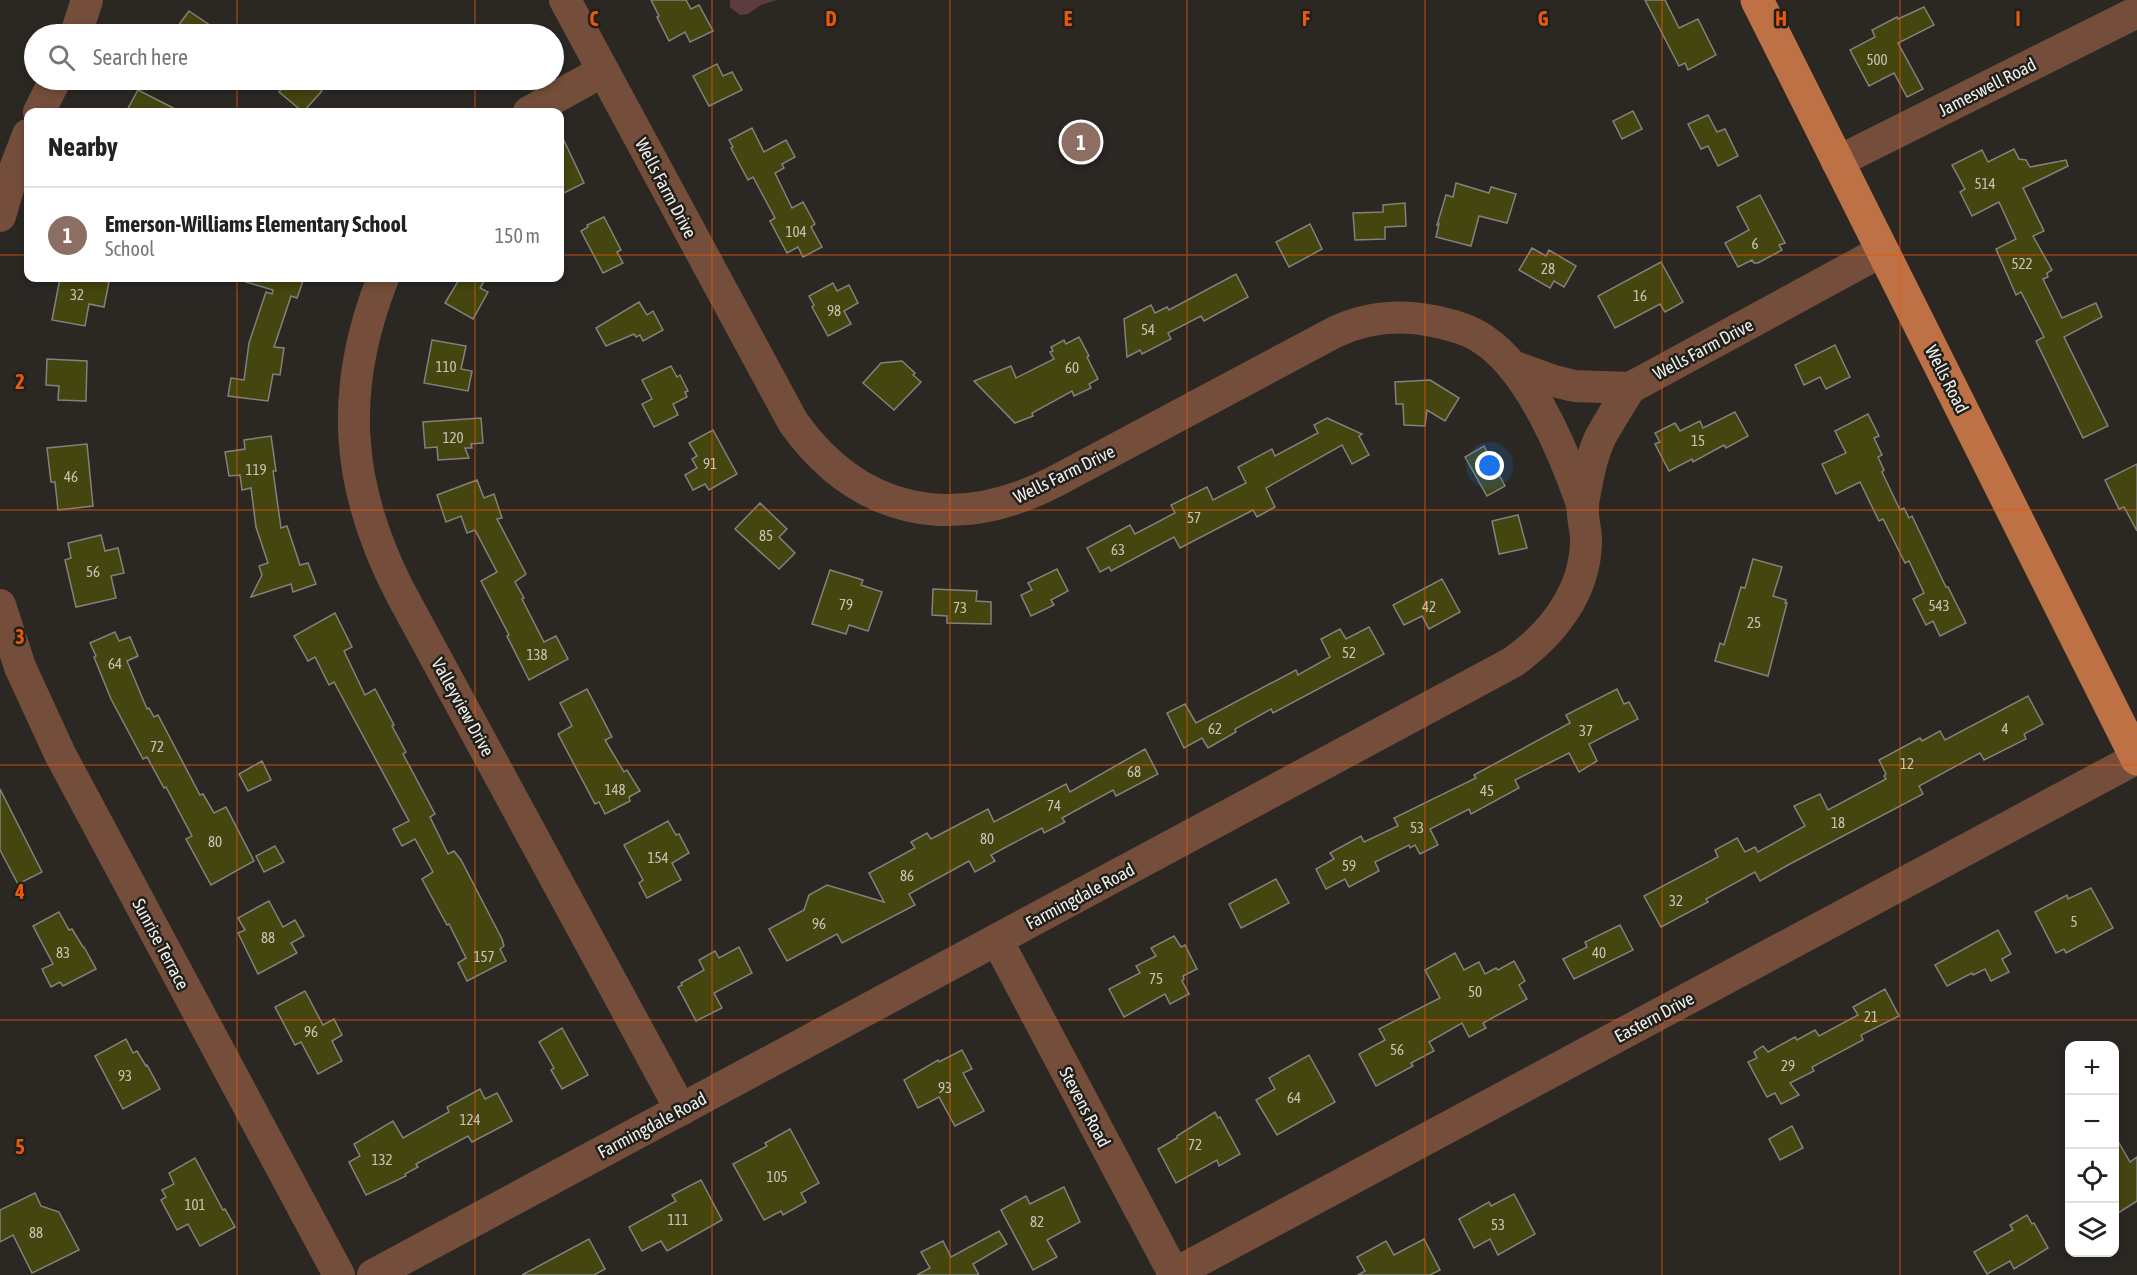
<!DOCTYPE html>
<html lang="en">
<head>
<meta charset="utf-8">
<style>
  :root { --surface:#fff; --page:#f2f2f2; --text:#222; --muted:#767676; --line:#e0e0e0; --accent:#2563eb }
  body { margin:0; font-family:"Asap Condensed",sans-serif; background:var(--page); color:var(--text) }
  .controls { position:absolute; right:18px; bottom:18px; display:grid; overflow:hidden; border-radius:12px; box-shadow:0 3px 9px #0003 }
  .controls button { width:54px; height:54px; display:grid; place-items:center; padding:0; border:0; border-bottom:2px solid var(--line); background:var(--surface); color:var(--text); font:30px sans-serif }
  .you { position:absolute; left:1490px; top:466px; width:21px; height:21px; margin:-15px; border:4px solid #fff; border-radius:50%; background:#1a73e8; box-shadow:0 0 0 9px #1a73e833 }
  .badge { display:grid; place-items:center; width:39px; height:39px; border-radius:50%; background:var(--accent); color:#fff; font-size:20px; font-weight:700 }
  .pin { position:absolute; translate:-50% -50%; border:3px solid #fff; box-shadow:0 2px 6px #0006 }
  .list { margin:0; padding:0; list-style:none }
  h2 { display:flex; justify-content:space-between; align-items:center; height:78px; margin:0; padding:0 24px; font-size:26px }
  h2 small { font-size:20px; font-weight:400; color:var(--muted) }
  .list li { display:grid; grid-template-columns:39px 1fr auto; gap:18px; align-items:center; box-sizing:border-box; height:96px; padding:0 24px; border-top:2px solid var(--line) }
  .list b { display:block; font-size:22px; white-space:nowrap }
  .list p { margin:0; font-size:20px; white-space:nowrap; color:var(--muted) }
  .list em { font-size:20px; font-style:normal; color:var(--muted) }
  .icon { flex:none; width:33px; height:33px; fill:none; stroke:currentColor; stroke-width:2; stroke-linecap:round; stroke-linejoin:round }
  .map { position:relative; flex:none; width:2137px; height:1275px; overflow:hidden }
  .search { position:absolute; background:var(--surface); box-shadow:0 3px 9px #0003; left:24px; top:24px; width:540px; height:66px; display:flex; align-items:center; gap:15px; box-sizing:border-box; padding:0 21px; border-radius:33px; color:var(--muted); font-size:22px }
  .panel { position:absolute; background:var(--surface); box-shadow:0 3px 9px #0003; left:24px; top:108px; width:540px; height:174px; border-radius:12px }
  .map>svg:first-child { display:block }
  .green { fill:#5e3c3d }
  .building { fill:#44450f; stroke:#81827b; stroke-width:1.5 }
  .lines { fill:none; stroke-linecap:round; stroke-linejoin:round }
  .minor { stroke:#744e3a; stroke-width:32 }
  .major { stroke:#bd7145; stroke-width:33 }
  .grid { fill:none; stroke:#e8590c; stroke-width:1.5; stroke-opacity:0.55 }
  .labels { text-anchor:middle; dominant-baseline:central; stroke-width:5; stroke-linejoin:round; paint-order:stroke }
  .number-label { font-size:15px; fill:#c5c4b4 }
  .street-label { font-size:18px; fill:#f0efeb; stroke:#211f1a }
  .grid-label { font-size:20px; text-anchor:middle; font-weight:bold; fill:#e8590c; stroke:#211f1a; stroke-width:5; stroke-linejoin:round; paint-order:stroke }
</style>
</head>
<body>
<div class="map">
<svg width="2137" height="1275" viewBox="0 0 2137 1275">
  <rect width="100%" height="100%" fill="#2b2824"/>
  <polygon class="green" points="730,0 777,0 761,5 748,14 740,15 730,7"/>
  <g class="building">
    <polygon points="651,0 686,0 691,9 699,5 713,31 690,42 685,32 669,41 657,17 659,16"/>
    <polygon points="1645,0 1665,0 1679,28 1698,19 1716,55 1688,70 1685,63 1679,66"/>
    <polygon points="1924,7 1934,25 1898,43 1923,89 1907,97 1894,73 1869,86 1850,50 1875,37 1872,30 1897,17 1898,19"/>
    <polygon points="189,11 223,34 172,34"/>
    <polygon points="717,64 723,76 732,72 742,90 709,106 693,76"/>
    <polygon points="290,80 310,80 322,91 303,112 279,92"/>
    <polygon points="138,90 181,112 126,112"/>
    <polygon points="1633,111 1642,129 1622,139 1613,121"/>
    <polygon points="1708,115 1717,132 1725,129 1738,156 1718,166 1708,146 1701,149 1688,124"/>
    <polygon points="752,128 764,152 786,140 795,157 782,164 784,168 775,173 792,208 803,202 815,224 811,227 822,247 803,257 798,247 787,253 770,221 775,218 753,177 748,180 731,148 733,147 729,140"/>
    <polygon points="560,132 584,183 560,195"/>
    <polygon points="2014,149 2019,159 2026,160 2030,167 2066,160 2068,166 2023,188 2044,231 2033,236 2052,270 2047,273 2048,277 2043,279 2062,318 2096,303 2102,317 2064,337 2108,426 2083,438 2036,341 2044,337 2021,292 2016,295 1996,249 2016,239 1999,202 1972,216 1960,192 1965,189 1952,165 1982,150 1988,162"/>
    <polygon points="1456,183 1489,193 1491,187 1516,194 1507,223 1479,216 1471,246 1436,237 1439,224 1437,225 1446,195 1453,197"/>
    <polygon points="1760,195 1785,243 1779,245 1782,250 1758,263 1754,263 1752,260 1738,267 1725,243 1749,230 1737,207"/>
    <polygon points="1405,203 1406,226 1385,227 1385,239 1355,240 1353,213 1383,212 1383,205"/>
    <polygon points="604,217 621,250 617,252 623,263 603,273 581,231 588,227 587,225"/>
    <polygon points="1310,224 1322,249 1289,267 1276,242"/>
    <polygon points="1532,248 1546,256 1549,250 1576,266 1564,287 1554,281 1550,288 1519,270"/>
    <polygon points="1661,262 1683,302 1665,312 1660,304 1615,328 1598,296"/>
    <polygon points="1236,274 1248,297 1204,321 1201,316 1168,333 1171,339 1142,354 1140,350 1127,357 1124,319 1151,305 1155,313 1167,307 1169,310"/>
    <polygon points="60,278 94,278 93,279 109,282 104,307 89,304 85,326 52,320"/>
    <polygon points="247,278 304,278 297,298 291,296 274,347 284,348 280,375 273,374 268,401 228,396 231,378 244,380 249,343 266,292 272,294 273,290 246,282"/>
    <polygon points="460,278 486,278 480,288 488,292 473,319 445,303"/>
    <polygon points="833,283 837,291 849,285 858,303 844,311 851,324 828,336 812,307 814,305 809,296"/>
    <polygon points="639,302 647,315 653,311 663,330 643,341 640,335 636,337 634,334 606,346 596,328"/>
    <polygon points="1079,337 1089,356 1087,357 1098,379 1089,384 1091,388 1074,396 1072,391 1032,413 1033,416 1015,423 974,381 1011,366 1016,378 1054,359 1050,352 1053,351 1051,347 1064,340 1066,344"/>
    <polygon points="432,340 466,346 461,369 472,371 468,391 424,383"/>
    <polygon points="1835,345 1850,377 1826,389 1820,377 1804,385 1795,365"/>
    <polygon points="47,359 87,361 86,401 58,400 59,386 46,385"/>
    <polygon points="902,361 915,373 913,375 921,382 894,410 863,383 881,363"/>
    <polygon points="671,366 677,377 680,375 688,391 685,392 687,397 673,404 678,415 654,427 642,404 652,399 642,380"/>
    <polygon points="1430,380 1459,398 1445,421 1427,410 1425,426 1404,425 1403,404 1396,404 1395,382"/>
    <polygon points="1735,412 1748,436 1726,448 1724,445 1693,462 1692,459 1669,471 1655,444 1660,442 1655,433 1675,423 1680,431 1700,421 1703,428"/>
    <polygon points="1868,414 1879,436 1874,438 1882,455 1878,457 1884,470 1882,472 1900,510 1904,508 1909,518 1912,516 1946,587 1948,587 1966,623 1940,636 1933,621 1926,625 1913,599 1924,593 1909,561 1905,563 1883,519 1879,521 1860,482 1836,494 1822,464 1846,453 1835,431"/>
    <polygon points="481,418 483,443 471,444 472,448 465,448 469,458 438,460 437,447 425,448 423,422"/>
    <polygon points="1327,418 1362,434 1359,436 1369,455 1352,464 1342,445 1266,488 1275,507 1257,517 1253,510 1180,548 1174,537 1111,571 1109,567 1100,572 1087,548 1130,525 1135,534 1175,513 1171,505 1207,487 1213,500 1246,483 1238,467 1272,449 1275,456 1318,433 1314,425"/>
    <polygon points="713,430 737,474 709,490 705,484 693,490 685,475 697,468 692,459 697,456 689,443"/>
    <polygon points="271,436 276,471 273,471 281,528 287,526 300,565 308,563 316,584 293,592 291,584 251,597 262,575 259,566 268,563 256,527 251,488 242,490 240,475 229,476 225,452 245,449 244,440"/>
    <polygon points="87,444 93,506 58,510 55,482 51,482 47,448"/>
    <polygon points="1484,446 1505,486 1487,496 1465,457"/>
    <polygon points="2137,464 2137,531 2124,507 2119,509 2105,480"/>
    <polygon points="477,480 484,498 494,494 502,518 497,519 526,574 515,582 524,598 522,599 544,642 556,636 568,659 529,680 507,636 509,635 481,581 497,572 475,530 467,533 461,516 446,522 437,495"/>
    <polygon points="760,503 787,529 779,537 795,553 779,569 735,529"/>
    <polygon points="1518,515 1527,548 1499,554 1492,521"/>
    <polygon points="101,535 105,551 118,548 124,573 111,576 116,598 76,607 65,560 71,558 68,543"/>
    <polygon points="1753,559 1782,567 1773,596 1786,600 1785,603 1787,603 1768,676 1715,661 1720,643 1724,645 1741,587 1745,588"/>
    <polygon points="1057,569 1068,591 1051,600 1054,605 1031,616 1021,595 1032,590 1028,583"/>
    <polygon points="830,570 863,580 861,585 882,592 868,631 849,625 846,634 812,624"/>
    <polygon points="1442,579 1460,612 1429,629 1422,616 1404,625 1393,605"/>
    <polygon points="933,589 977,591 976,601 991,602 991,624 947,623 947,616 932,615"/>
    <polygon points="335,613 352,647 344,651 365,695 375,689 394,725 392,726 406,752 403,754 435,814 430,817 448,854 454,851 461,860 502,939 504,946 500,949 506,961 467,981 458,963 466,958 449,924 447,925 422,879 433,872 415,839 402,846 393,829 409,821 334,682 329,685 315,657 308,661 294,636"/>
    <polygon points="1369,627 1384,654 1273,713 1271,709 1235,729 1236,732 1208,748 1202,738 1184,748 1167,713 1185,704 1196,723 1296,670 1298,675 1330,657 1321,639 1340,629 1346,639"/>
    <polygon points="115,632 119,641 130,637 138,656 127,661 147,709 149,708 154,717 158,715 200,795 203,794 214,813 226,807 254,861 211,885 186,839 192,836 166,787 164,788 147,757 143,759 111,699 94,657 96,656 90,643"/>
    <polygon points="587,689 612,737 605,740 624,772 627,770 640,791 629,797 630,801 605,814 599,802 595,804 558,734 572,726 560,703"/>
    <polygon points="1617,689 1624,704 1629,702 1638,719 1589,744 1597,761 1579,772 1569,753 1515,780 1519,788 1471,814 1469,809 1430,829 1438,845 1420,854 1415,845 1410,848 1409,845 1375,862 1379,871 1349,887 1345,879 1326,889 1316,869 1334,859 1330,853 1361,836 1364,842 1398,826 1394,818 1476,778 1474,775 1570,723 1566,715"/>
    <polygon points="2028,696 2043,724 2024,734 2026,739 1984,760 1980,753 1919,786 1923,794 1788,865 1760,881 1755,872 1706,899 1708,902 1661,927 1644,896 1718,857 1715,850 1737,838 1745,852 1755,847 1758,852 1805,826 1794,806 1820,794 1828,810 1886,779 1884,776 1886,774 1879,760 1920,738 1922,741 1940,731 1945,740"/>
    <polygon points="1145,749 1158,774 1116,796 1113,790 1062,818 1065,822 1044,833 1042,828 991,855 995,861 975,872 969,861 909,894 915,905 842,943 837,934 787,961 769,929 804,910 809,895 827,885 884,902 869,873 915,848 911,842 927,833 931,839 988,809 994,822 1066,784 1070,792"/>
    <polygon points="262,761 271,780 248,791 239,774"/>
    <polygon points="0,789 42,872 18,884 0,850"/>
    <polygon points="668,821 676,835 679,834 689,853 672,863 681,880 647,898 639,883 643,880 624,845"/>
    <polygon points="275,846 284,862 264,872 256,856"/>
    <polygon points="1276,879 1289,903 1241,928 1229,904"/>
    <polygon points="2091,888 2113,928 2066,953 2064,949 2056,953 2035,912 2067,895 2068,899"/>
    <polygon points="269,901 283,927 295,920 304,936 291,943 297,953 258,974 238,933 245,930 238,918"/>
    <polygon points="59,912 69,930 72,929 83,947 84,947 96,969 63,986 60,982 51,987 42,969 53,964 33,926"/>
    <polygon points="1620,925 1633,950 1574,979 1563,959 1587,947 1585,942"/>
    <polygon points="1998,930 2011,954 2002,959 2009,972 1991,981 1985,969 1973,975 1972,973 1947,986 1935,965"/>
    <polygon points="1174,936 1181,947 1185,945 1197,969 1183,976 1184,979 1182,981 1189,994 1170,1004 1165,994 1124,1017 1109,989 1140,973 1136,966 1156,956 1151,948"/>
    <polygon points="739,947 752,973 714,993 722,1008 696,1021 678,987 682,985 681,983 704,970 699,960 715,951 719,958"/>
    <polygon points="1455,953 1464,970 1479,962 1485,974 1496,968 1498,970 1514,961 1525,981 1519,985 1527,999 1483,1023 1486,1028 1469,1037 1462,1023 1429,1042 1434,1051 1411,1063 1413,1066 1376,1086 1359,1054 1385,1040 1379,1029 1440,998 1425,970"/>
    <polygon points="1885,989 1899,1016 1861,1035 1863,1040 1812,1067 1814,1071 1790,1083 1799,1095 1781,1104 1775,1093 1767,1097 1748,1062 1757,1058 1754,1052 1763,1046 1768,1052 1795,1037 1797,1040 1815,1030 1819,1036 1858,1015 1853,1007"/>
    <polygon points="305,991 323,1025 334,1019 342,1035 332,1041 342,1061 318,1074 301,1042 295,1045 275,1007"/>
    <polygon points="562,1028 588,1075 562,1089 551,1070 554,1068 539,1042"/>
    <polygon points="126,1039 133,1053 137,1051 146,1066 147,1065 160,1089 123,1109 95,1056"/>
    <polygon points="962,1050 972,1069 963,1073 984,1111 955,1126 939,1097 918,1108 904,1080 938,1060 939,1062"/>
    <polygon points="1309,1055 1335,1102 1277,1135 1256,1100 1275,1089 1269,1078"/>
    <polygon points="480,1089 485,1099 497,1093 512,1121 472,1142 468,1136 416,1164 418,1167 405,1174 406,1176 366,1195 349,1162 360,1156 354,1144 393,1121 403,1138 449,1112 447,1107"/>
    <polygon points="1215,1112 1218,1118 1220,1117 1240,1154 1219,1166 1217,1160 1176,1183 1158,1149 1177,1138 1177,1136"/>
    <polygon points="1792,1126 1803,1148 1780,1160 1769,1139"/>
    <polygon points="790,1129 819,1183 801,1193 806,1202 783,1215 781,1211 764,1220 733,1164 767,1146 765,1143"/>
    <polygon points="2115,1136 2130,1162 2137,1157 2137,1201 2115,1215"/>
    <polygon points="195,1158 223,1210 225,1209 235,1227 200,1246 188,1224 177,1230 161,1200 166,1197 162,1190 174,1184 169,1173"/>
    <polygon points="701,1180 722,1220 667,1251 661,1241 642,1251 629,1227 676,1201 672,1195"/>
    <polygon points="1064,1187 1080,1222 1047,1240 1057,1257 1033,1270 1001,1210 1026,1196 1030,1204"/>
    <polygon points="35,1193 41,1206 59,1212 79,1250 32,1273 13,1235 0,1242 0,1210"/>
    <polygon points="1514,1194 1535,1234 1498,1255 1490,1239 1474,1248 1459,1219 1489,1202 1491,1206"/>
    <polygon points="2027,1215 2032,1224 2034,1223 2048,1248 2014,1269 2010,1261 1987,1274 1974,1252 2013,1230 2010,1225"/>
    <polygon points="999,1231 1007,1244 973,1264 979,1275 917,1275 930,1268 921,1252 943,1241 951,1257"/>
    <polygon points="589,1239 605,1269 594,1275 522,1275"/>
    <polygon points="1424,1239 1440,1270 1430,1275 1358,1275 1365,1271 1357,1257 1386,1241 1394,1255"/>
  </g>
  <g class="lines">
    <g class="minor">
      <path d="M565 0 793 422C859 515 954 533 1054 482L1335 332C1367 317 1399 314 1433 321 1451 325 1469 329 1484 340 1531 371 1565 455 1583 507"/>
      <polyline points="76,34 87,0"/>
      <polyline points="39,112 55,80"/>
      <polyline points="529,112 603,71"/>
      <polyline points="1837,162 2137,12"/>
      <polyline points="0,216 11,179 28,135"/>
      <path d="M383 278C339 389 345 485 400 592L681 1110"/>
      <polyline points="1512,366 1554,381 1574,386 1630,388 1882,251"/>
      <polyline points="0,605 20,667 60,754 339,1275"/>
      <polyline points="997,940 1174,1274"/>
      <path d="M373 1275 1513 662C1552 634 1584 594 1586 544 1587 531 1581 516 1583 503 1587 482 1591 456 1601 436 1610 420 1620 404 1630 388"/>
      <polyline points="1172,1275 2137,758"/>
    </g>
    <polyline class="major" points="1757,0 2137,759"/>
  </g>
  <path class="grid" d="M237 0V34M475 0V34M712 0V1275M950 0V1275M1187 0V1275M1425 0V1275M1662 0V1275M1900 0V1275M237 80V112M475 80V112M0 255H28M560 255H2137M237 278V1275M475 278V1275M0 510H2137M0 765H2137M0 1020H2137"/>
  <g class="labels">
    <g class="number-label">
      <text x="1877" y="59">500</text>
      <text x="1985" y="183">514</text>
      <text x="796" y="231">104</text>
      <text x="1755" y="243">6</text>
      <text x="2022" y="263">522</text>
      <text x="1548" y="268">28</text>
      <text x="77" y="294">32</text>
      <text x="1640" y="295">16</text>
      <text x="834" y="310">98</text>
      <text x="1148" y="329">54</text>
      <text x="446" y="366">110</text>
      <text x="1072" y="367">60</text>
      <text x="453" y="437">120</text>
      <text x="1698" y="440">15</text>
      <text x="710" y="463">91</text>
      <text x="256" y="469">119</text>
      <text x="71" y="476">46</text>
      <text x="1194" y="517">57</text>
      <text x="766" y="535">85</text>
      <text x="1118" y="549">63</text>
      <text x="93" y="571">56</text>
      <text x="846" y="604">79</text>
      <text x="1939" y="605">543</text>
      <text x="1429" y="606">42</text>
      <text x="960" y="607">73</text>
      <text x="1754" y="622">25</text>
      <text x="1349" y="652">52</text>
      <text x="537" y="654">138</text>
      <text x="115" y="663">64</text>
      <text x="1215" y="728">62</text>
      <text x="2005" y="728">4</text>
      <text x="1586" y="730">37</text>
      <text x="157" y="746">72</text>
      <text x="1907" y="763">12</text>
      <text x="1134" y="771">68</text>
      <text x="615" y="789">148</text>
      <text x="1487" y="790">45</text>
      <text x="1054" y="805">74</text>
      <text x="1838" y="822">18</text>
      <text x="1417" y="827">53</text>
      <text x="987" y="838">80</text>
      <text x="215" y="841">80</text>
      <text x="658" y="857">154</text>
      <text x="1349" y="865">59</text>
      <text x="907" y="875">86</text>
      <text x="1676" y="900">32</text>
      <text x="2074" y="921">5</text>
      <text x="819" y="923">96</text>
      <text x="268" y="937">88</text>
      <text x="63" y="952">83</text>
      <text x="1599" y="952">40</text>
      <text x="484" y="956">157</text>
      <text x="1156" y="978">75</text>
      <text x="1475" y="991">50</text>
      <text x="1871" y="1016">21</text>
      <text x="311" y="1031">96</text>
      <text x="1397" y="1049">56</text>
      <text x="1788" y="1065">29</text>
      <text x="125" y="1075">93</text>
      <text x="945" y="1087">93</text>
      <text x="1294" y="1097">64</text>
      <text x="470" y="1119">124</text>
      <text x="1195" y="1144">72</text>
      <text x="382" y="1159">132</text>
      <text x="777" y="1176">105</text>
      <text x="195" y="1204">101</text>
      <text x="678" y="1219">111</text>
      <text x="1037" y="1221">82</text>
      <text x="1498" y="1224">53</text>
      <text x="36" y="1232">88</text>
    </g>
    <g class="street-label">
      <text transform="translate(1987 87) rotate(-27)">Jameswell Road</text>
      <text transform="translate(666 188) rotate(62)">Wells Farm Drive</text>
      <text transform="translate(1703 349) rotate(-28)">Wells Farm Drive</text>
      <text transform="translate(1947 379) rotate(63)">Wells Road</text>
      <text transform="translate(1064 474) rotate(-26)">Wells Farm Drive</text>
      <text transform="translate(463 707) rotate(61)">Valleyview Drive</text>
      <text transform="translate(1080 896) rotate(-28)">Farmingdale Road</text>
      <text transform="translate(161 944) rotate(62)">Sunrise Terrace</text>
      <text transform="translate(1654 1017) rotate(-28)">Eastern Drive</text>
      <text transform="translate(1085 1107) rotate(62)">Stevens Road</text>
      <text transform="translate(652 1125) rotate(-28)">Farmingdale Road</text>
    </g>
  </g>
  <g class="grid-label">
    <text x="594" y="26">C</text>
    <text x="831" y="26">D</text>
    <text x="1068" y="26">E</text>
    <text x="1306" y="26">F</text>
    <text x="1543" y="26">G</text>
    <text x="1781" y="26">H</text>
    <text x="2018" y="26">I</text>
    <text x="20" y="389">2</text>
    <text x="20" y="644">3</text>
    <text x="20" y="899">4</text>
    <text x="20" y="1154">5</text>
  </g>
</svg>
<div class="controls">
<button>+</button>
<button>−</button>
<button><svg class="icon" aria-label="locate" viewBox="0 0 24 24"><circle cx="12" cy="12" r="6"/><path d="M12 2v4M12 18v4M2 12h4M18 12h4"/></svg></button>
<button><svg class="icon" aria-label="layers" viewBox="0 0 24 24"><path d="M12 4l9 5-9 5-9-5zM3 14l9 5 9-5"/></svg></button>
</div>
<div class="you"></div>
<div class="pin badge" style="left:1081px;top:142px;background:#8d6e63">1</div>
<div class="search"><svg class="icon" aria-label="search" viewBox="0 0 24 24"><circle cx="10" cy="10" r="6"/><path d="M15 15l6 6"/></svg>Search here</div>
<section class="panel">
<h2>Nearby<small></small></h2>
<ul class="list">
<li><span class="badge" style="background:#8d6e63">1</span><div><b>Emerson-Williams Elementary School</b><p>School</p></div><em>150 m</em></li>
</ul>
</section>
</div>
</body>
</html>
